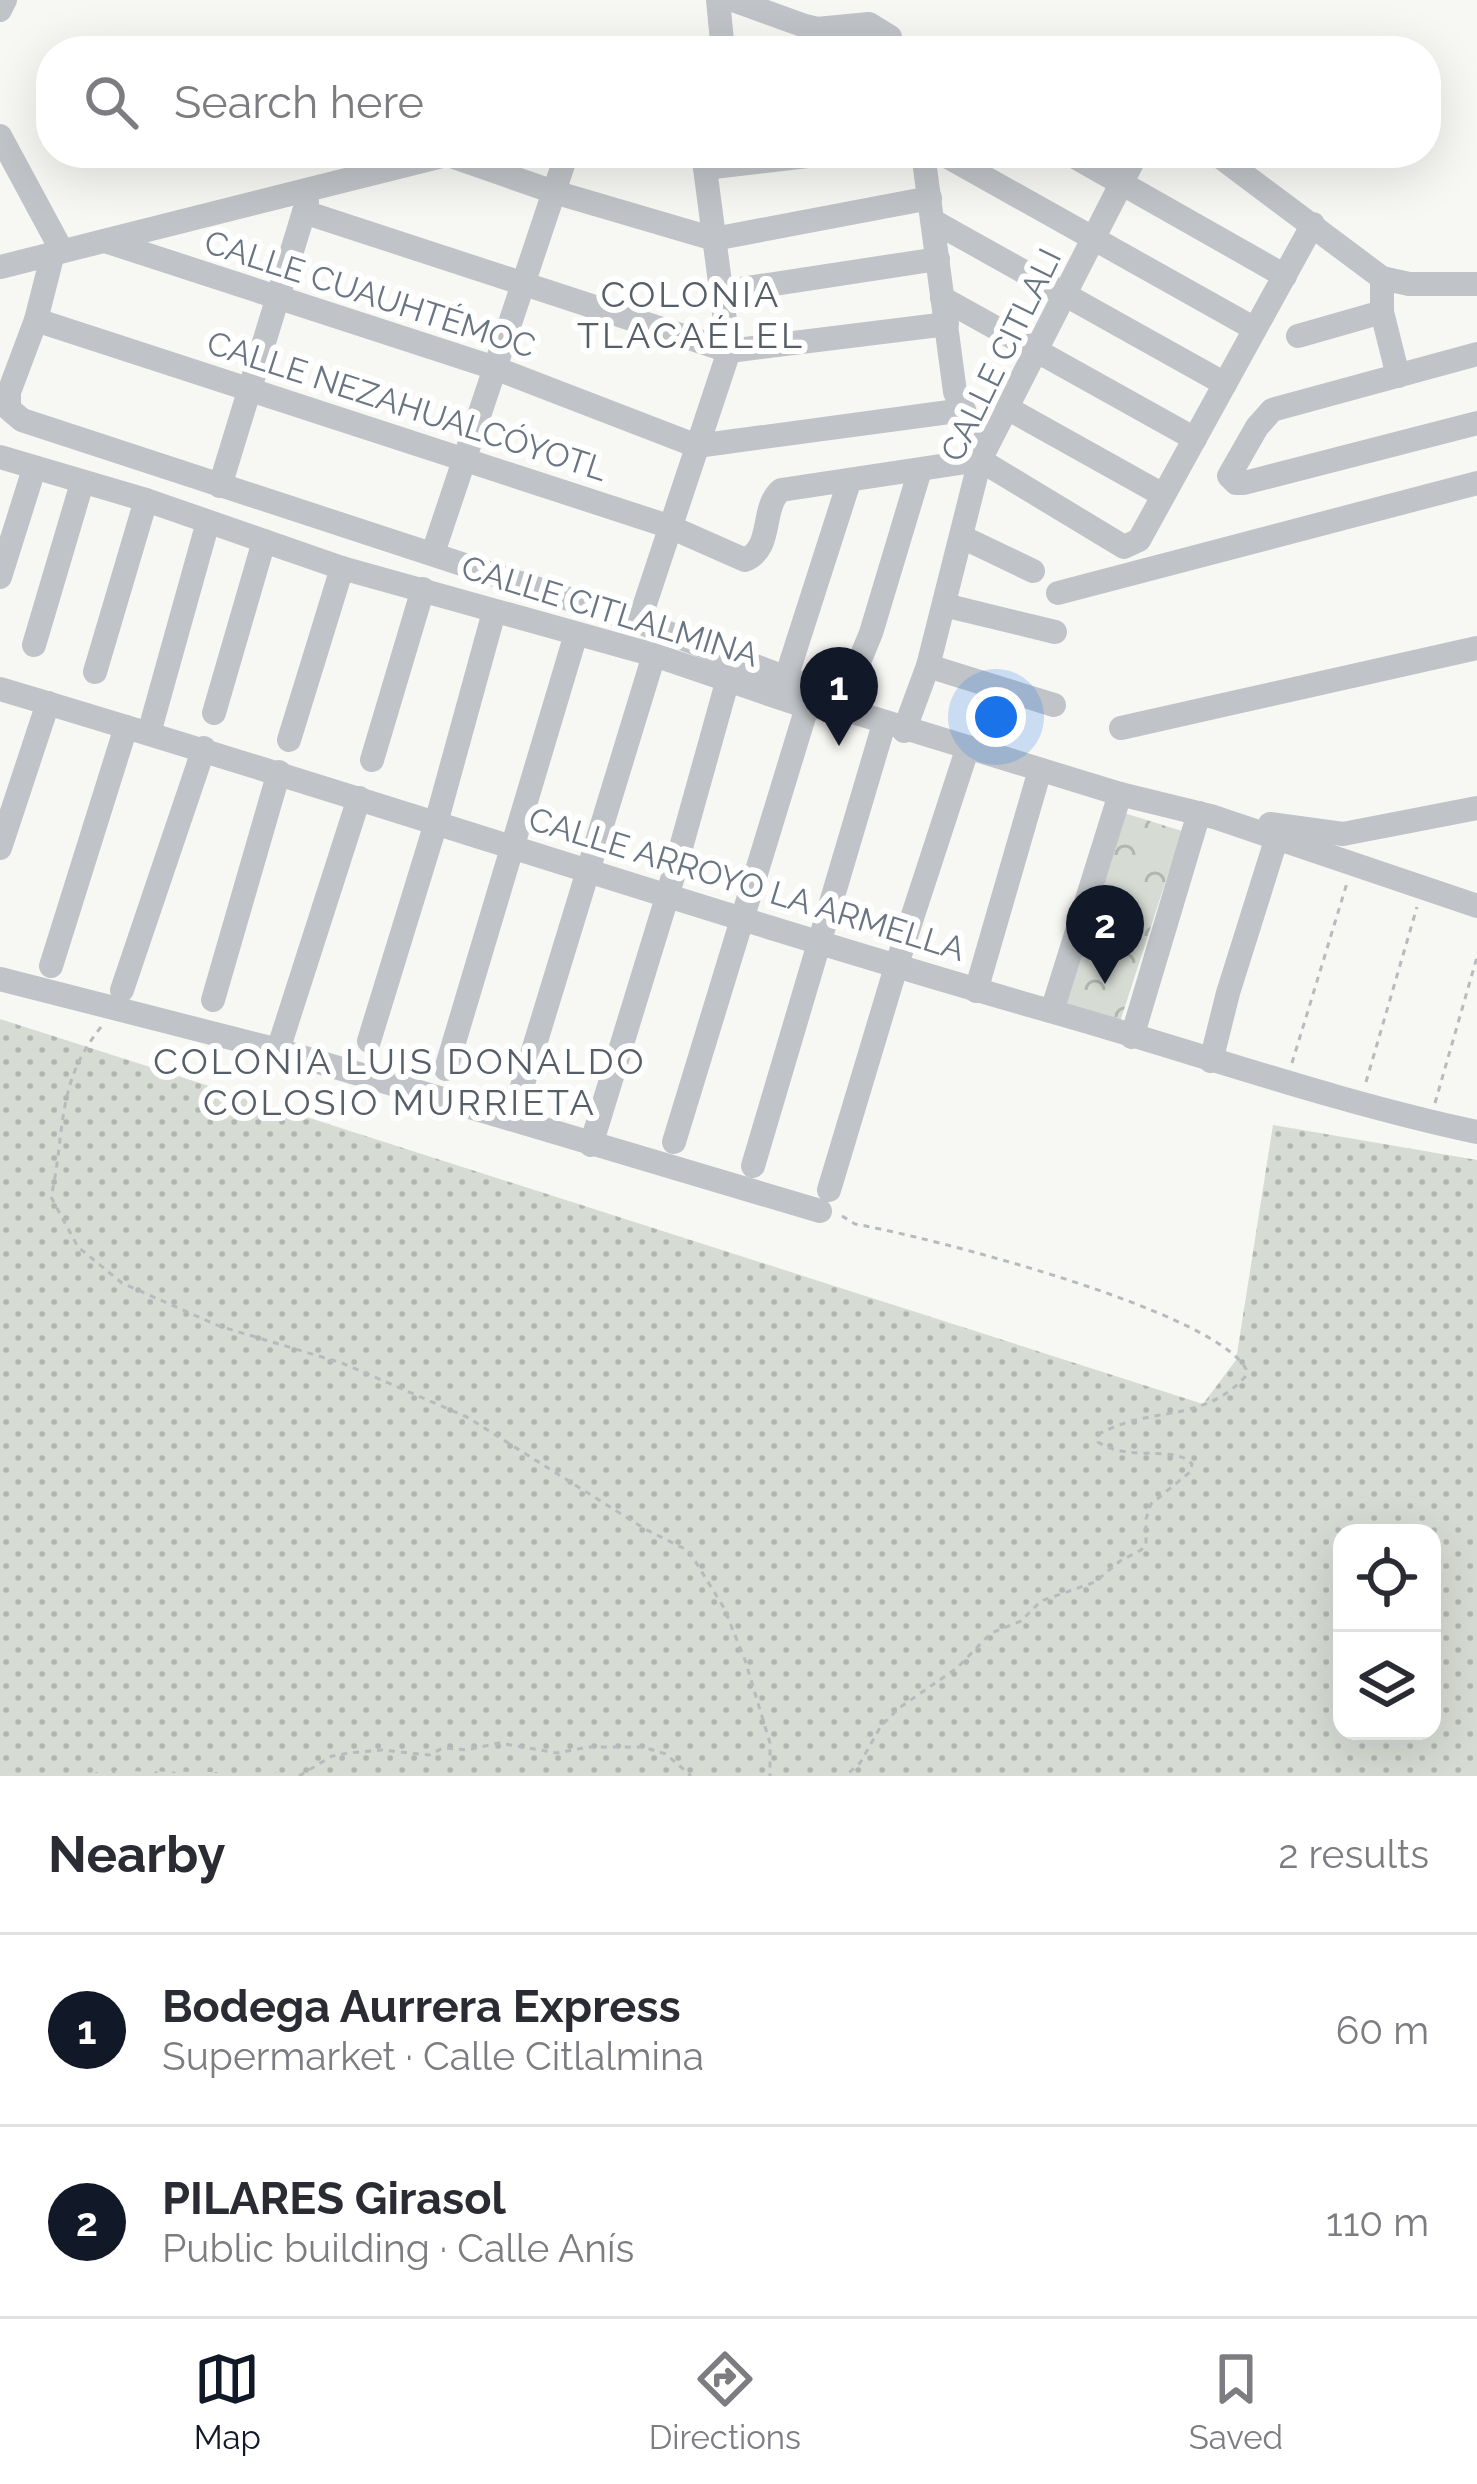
<!DOCTYPE html>
<html lang="en">
<head>
<meta charset="utf-8">
<style>
  :root { --surface:#fff; --page:#f7f7f7; --text:#2b2b33; --muted:#7c7c81; --line:#e1e1e2; --accent:#111827 }
  body { margin:0; font-family:Raleway,sans-serif; background:var(--page); color:var(--text) }
  .controls { position:absolute; right:36px; bottom:36px; display:grid; overflow:hidden; border-radius:24px; box-shadow:0 12px 48px #0002 }
  .controls button { width:108px; height:108px; display:grid; place-items:center; padding:0; border:0; border-bottom:3px solid var(--line); background:var(--surface); color:var(--text); font:60px sans-serif }
  .you { position:absolute; left:996px; top:717px; width:42px; height:42px; margin:-30px; border:9px solid #fff; border-radius:50%; background:#1a73e8; box-shadow:0 0 0 18px #1a73e833 }
  .badge { display:grid; place-items:center; width:78px; height:78px; border-radius:50%; background:var(--accent); color:#fff; font-size:39px; font-weight:700 }
  .pin { position:absolute; translate:-50% -99px; filter:drop-shadow(0 3px 6px #0008) }
  .pin::after { content:''; position:absolute; top:63px; width:42px; height:36px; background:inherit; clip-path:polygon(0 0,100% 0,50% 100%) }
  .list { margin:0; padding:0; list-style:none }
  h2 { display:flex; justify-content:space-between; align-items:center; height:156px; margin:0; padding:0 48px; font-size:51px }
  h2 small { font-size:39px; font-weight:400; color:var(--muted) }
  .list li { display:grid; grid-template-columns:78px 1fr auto; gap:36px; align-items:center; box-sizing:border-box; height:192px; padding:0 48px; border-top:3px solid var(--line) }
  .list b { display:block; font-size:45px; white-space:nowrap }
  .list p { margin:0; font-size:39px; white-space:nowrap; color:var(--muted) }
  .list em { font-size:39px; font-style:normal; color:var(--muted) }
  .icon { flex:none; width:66px; height:66px; fill:none; stroke:currentColor; stroke-width:2; stroke-linecap:round; stroke-linejoin:round }
  .map { position:relative; flex:none; width:1477px; height:1776px; overflow:hidden }
  .search { position:absolute; background:var(--surface); box-shadow:0 12px 48px #0002; left:36px; right:36px; top:36px; height:132px; display:flex; align-items:center; gap:30px; box-sizing:border-box; padding:0 42px; border-radius:48px; color:var(--muted); font-size:45px }
  .sheet { height:540px; background:var(--surface) }
  nav { display:flex; justify-content:space-around; align-items:center; box-sizing:border-box; height:168px; border-top:3px solid var(--line); background:var(--surface); font-size:33px; color:var(--muted) }
  nav a { display:grid; justify-items:center; gap:6px }
  nav .on { color:var(--accent) }
  .map>svg:first-child { display:block }
  .grass { fill:url(#grass-dots); fill-rule:evenodd }
  .park { fill:url(#park-crowns) }
  .lines { fill:none; stroke-linecap:round; stroke-linejoin:round }
  .path { stroke:#b8bbbd; stroke-width:3; stroke-dasharray:6 6; stroke-linecap:butt }
  .minor { stroke:#c0c3c7; stroke-width:24 }
  .labels { text-anchor:middle; dominant-baseline:central; stroke-width:12; stroke-linejoin:round; paint-order:stroke }
  .street-label { font-size:33px; fill:#697582; stroke:#fff }
  .neighbourhood-label { font-size:36px; letter-spacing:3px; fill:#565f68; stroke:#fff }
</style>
</head>
<body>
<div class="map">
<svg width="1477" height="1776" viewBox="0 0 1477 1776">
  <defs>
    <pattern id="grass-dots" width="8" height="8" patternUnits="userSpaceOnUse" patternTransform="scale(3)"><rect width="8" height="8" fill="#d6dbd4"/><path d="M2 2h.1M6 6h.1" fill="none" stroke="#b2b6b1" stroke-width="1.8" stroke-linecap="round"/></pattern>
    <pattern id="park-crowns" width="20" height="18" patternUnits="userSpaceOnUse" patternTransform="scale(3)"><rect width="20" height="18" fill="#d6dbd4"/><path d="M2 6a3 3 0 1 1 6 0M12 15a3 3 0 1 1 6 0" fill="none" stroke="#b2b6b1"/></pattern>
  </defs>
  <rect width="100%" height="100%" fill="#f7f7f4"/>
  <path class="grass" d="M0 1019 1203 1404 1236 1360 1273 1125 1477 1160V1776H0ZM1342 1533H1432V1731H1342Z"/>
  <g class="park">
    <polygon points="1121,812 1182,831 1119,1025 1063,1009"/>
    <polygon points="100,1771 620,1776 85,1776"/>
  </g>
  <g class="lines">
    <g class="path">
      <path d="M101 1027C55 1084 66 1131 51 1197L78 1247 122 1283 219 1326 342 1363 467 1417 645 1529 689 1551 724 1608 745 1660 770 1743V1776"/>
      <polyline points="1292,1063 1347,883"/>
      <polyline points="1366,1082 1417,907"/>
      <polyline points="1435,1103 1477,957"/>
      <path d="M842 1216 855 1224C929 1237 1213 1310 1246 1369L1245 1377C1201 1424 1152 1405 1099 1434L1098 1442C1130 1463 1174 1444 1192 1464L1190 1472 1151 1504 1146 1519V1544L1141 1550 1120 1561 1095 1582 1041 1601 1021 1621 991 1633 957 1668 899 1708 881 1726 860 1763 845 1776"/>
      <polyline points="299,1776 332,1756 349,1753 382,1750 429,1755 443,1748 467,1750 499,1743 557,1753 588,1747 643,1747 666,1754 691,1776"/>
    </g>
    <g class="minor">
      <polyline points="718,0 723,51"/>
      <polyline points="733,0 805,26 817,29 869,24 890,37 892,51"/>
      <polyline points="0,10 5,0"/>
      <polyline points="0,136 62,251"/>
      <polyline points="923,153 955,392 984,453"/>
      <polyline points="941,153 1255,329"/>
      <polyline points="1068,153 1285,276"/>
      <polyline points="1215,153 1382,278 1409,284 1477,284"/>
      <polyline points="448,155 554,192 714,239 930,198"/>
      <polyline points="705,168 833,153"/>
      <polyline points="304,212 729,351 947,324"/>
      <polyline points="933,221 1225,384"/>
      <polyline points="105,241 495,368 697,446 964,410"/>
      <polyline points="53,253 36,320 9,392 9,409 22,420 639,622 813,688 840,708 871,633 920,470"/>
      <polyline points="0,267 454,153"/>
      <polyline points="1382,278 1382,312 1398,376"/>
      <polyline points="721,292 938,259"/>
      <polyline points="942,298 1195,439"/>
      <path d="M36 320 668 526 745 560C774 548 760 508 781 490L980 460 1124 547 1139 540 1313 224"/>
      <polyline points="1298,336 1382,312"/>
      <polyline points="1477,354 1272,410 1257,427 1229,476 1236,483 1244,483 1477,423"/>
      <polyline points="1007,408 1163,495"/>
      <polyline points="0,457 146,500 342,568 654,655 807,707 840,708 1120,794 1214,817 1477,906"/>
      <polyline points="220,486 307,202"/>
      <polyline points="962,537 1033,571"/>
      <polyline points="433,553 567,153"/>
      <polyline points="0,577 34,469"/>
      <polyline points="1058,593 1477,483"/>
      <polyline points="944,605 1055,632"/>
      <polyline points="639,622 729,351 703,153"/>
      <polyline points="34,645 82,483"/>
      <polyline points="928,666 1054,705"/>
      <polyline points="95,672 146,500"/>
      <polyline points="786,678 849,482"/>
      <path d="M0 689C351 793 698 910 1050 1011 1192 1051 1332 1101 1477 1132"/>
      <polyline points="214,713 264,541"/>
      <polyline points="1121,728 1477,648"/>
      <polyline points="904,731 928,666 980,460 1137,153"/>
      <polyline points="149,733 208,522"/>
      <polyline points="289,740 342,568"/>
      <polyline points="372,760 423,589"/>
      <polyline points="1270,824 1343,834 1477,808"/>
      <polyline points="0,848 48,703"/>
      <polyline points="51,966 126,727"/>
      <polyline points="0,979 278,1050 820,1211"/>
      <polyline points="122,990 204,748"/>
      <polyline points="976,991 1040,770"/>
      <polyline points="213,1000 279,772"/>
      <polyline points="1052,1011 1120,794"/>
      <polyline points="1132,1037 1199,813"/>
      <polyline points="369,1041 436,823 494,612"/>
      <polyline points="278,1050 359,798"/>
      <polyline points="1211,1061 1228,993 1277,837"/>
      <polyline points="446,1069 576,634"/>
      <polyline points="521,1090 654,655"/>
      <polyline points="674,1142 807,707"/>
      <polyline points="591,1145 668,894 728,679"/>
      <polyline points="753,1166 884,724"/>
      <polyline points="829,1190 896,967 967,750"/>
    </g>
  </g>
  <g class="labels">
    <g class="street-label">
      <text transform="translate(370 294) rotate(18)">CALLE CUAUHTÉMOC</text>
      <text transform="translate(1001 355) rotate(-64)">CALLE CITLALI</text>
      <text transform="translate(407 406) rotate(18)">CALLE NEZAHUALCÓYOTL</text>
      <text transform="translate(610 611) rotate(17)">CALLE CITLALMINA</text>
      <text transform="translate(747 884) rotate(17)">CALLE ARROYO LA ARMELLA</text>
    </g>
    <g class="neighbourhood-label">
      <text x="691" y="294">COLONIA<tspan x="691" dy="41">TLACAÉLEL</tspan></text>
      <text x="400" y="1061">COLONIA LUIS DONALDO<tspan x="400" dy="41">COLOSIO MURRIETA</tspan></text>
    </g>
  </g>
</svg>
<div class="controls">
<button><svg class="icon" aria-label="locate" viewBox="0 0 24 24"><circle cx="12" cy="12" r="6"/><path d="M12 2v4M12 18v4M2 12h4M18 12h4"/></svg></button>
<button><svg class="icon" aria-label="layers" viewBox="0 0 24 24"><path d="M12 4l9 5-9 5-9-5zM3 14l9 5 9-5"/></svg></button>
</div>
<div class="you"></div>
<div class="pin badge" style="left:839px;top:746px">1</div>
<div class="pin badge" style="left:1105px;top:984px">2</div>
<div class="search"><svg class="icon" aria-label="search" viewBox="0 0 24 24"><circle cx="10" cy="10" r="6"/><path d="M15 15l6 6"/></svg>Search here</div>
</div>
<section class="sheet">
<h2>Nearby<small>2 results</small></h2>
<ul class="list">
<li><span class="badge">1</span><div><b>Bodega Aurrera Express</b><p>Supermarket · Calle Citlalmina</p></div><em>60 m</em></li>
<li><span class="badge">2</span><div><b>PILARES Girasol</b><p>Public building · Calle Anís</p></div><em>110 m</em></li>
</ul>
</section>
<nav>
<a class="on"><svg class="icon" aria-label="map" viewBox="0 0 24 24"><path d="M3 6l6-2 6 2 6-2v14l-6 2-6-2-6 2zM9 4v14M15 6v14"/></svg>Map</a>
<a><svg class="icon" aria-label="directions" viewBox="0 0 24 24"><path d="M12 3l9 9-9 9-9-9zM9 14v-3h6M13 9l2 2-2 2"/></svg>Directions</a>
<a><svg class="icon" aria-label="saved" viewBox="0 0 24 24"><path d="M7 4h10v16l-5-4-5 4z"/></svg>Saved</a>
</nav>
</body>
</html>
